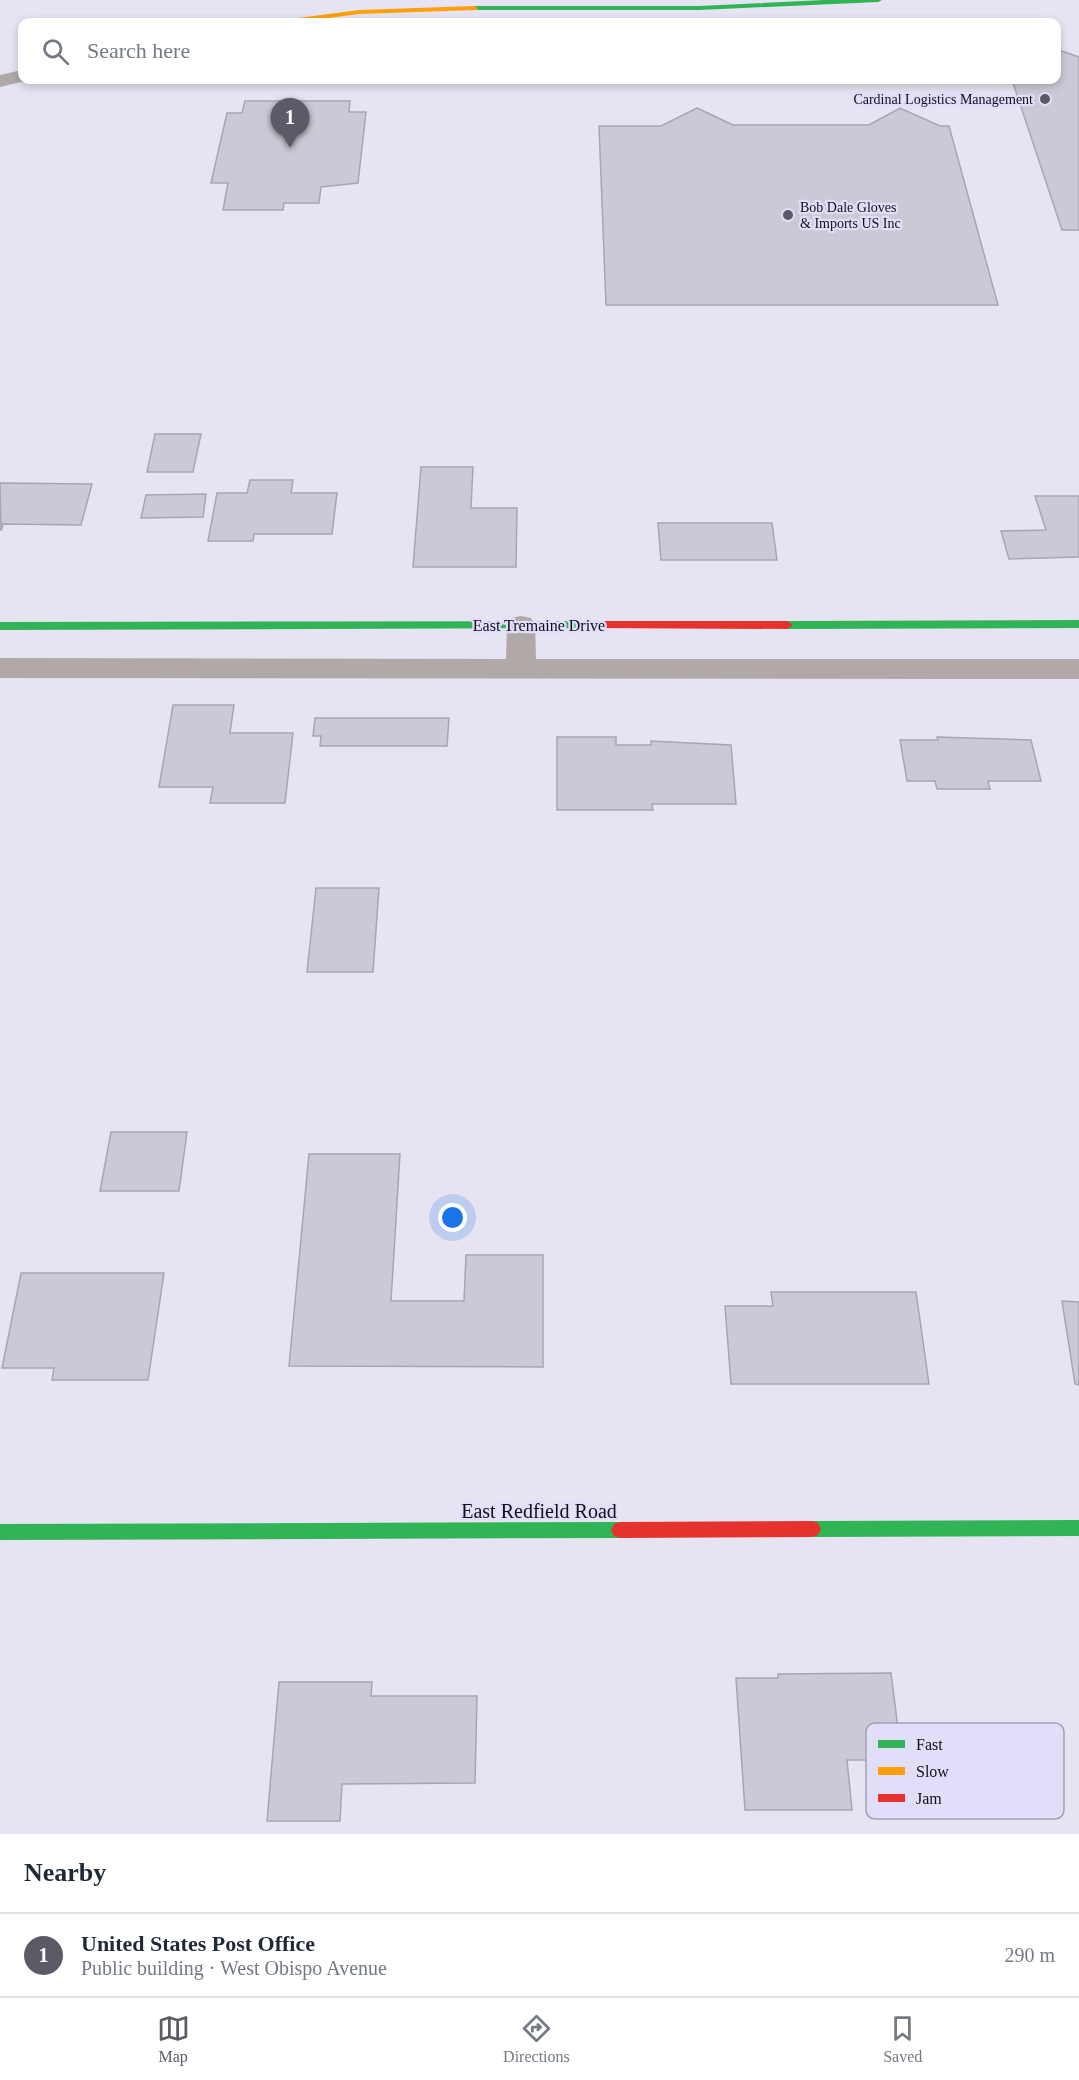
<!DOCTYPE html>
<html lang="en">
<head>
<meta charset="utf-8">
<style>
  :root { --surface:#fff; --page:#f2f2f3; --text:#1f2937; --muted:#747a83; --line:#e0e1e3; --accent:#5c5a66 }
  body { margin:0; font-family:Georgia,serif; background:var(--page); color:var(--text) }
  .you { position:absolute; left:453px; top:1218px; width:21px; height:21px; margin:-15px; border:4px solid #fff; border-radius:50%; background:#1a73e8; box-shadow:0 0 0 9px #1a73e833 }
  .badge { display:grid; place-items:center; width:39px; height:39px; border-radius:50%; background:var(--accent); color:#fff; font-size:20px; font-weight:700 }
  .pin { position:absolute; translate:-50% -50px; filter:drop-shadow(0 2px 3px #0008) }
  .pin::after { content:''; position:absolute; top:32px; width:21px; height:18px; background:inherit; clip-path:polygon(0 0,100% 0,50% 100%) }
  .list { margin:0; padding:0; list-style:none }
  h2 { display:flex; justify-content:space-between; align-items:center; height:78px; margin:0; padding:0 24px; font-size:26px }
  h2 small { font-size:20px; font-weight:400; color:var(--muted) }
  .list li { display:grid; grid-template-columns:39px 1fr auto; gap:18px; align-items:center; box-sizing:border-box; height:84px; padding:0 24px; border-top:2px solid var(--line) }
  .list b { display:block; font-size:22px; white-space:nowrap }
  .list p { margin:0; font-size:20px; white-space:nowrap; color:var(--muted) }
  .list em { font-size:20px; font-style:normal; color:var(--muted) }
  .icon { flex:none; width:33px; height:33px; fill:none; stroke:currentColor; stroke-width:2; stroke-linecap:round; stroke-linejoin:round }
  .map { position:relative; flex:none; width:1079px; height:1834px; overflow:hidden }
  .search { position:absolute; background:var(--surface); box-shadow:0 3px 9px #0003; left:18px; right:18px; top:18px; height:66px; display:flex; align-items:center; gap:15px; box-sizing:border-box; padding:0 21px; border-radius:12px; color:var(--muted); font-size:22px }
  .sheet { height:162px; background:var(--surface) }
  nav { display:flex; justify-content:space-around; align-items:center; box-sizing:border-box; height:84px; border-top:2px solid var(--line); background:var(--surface); font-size:16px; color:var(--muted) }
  nav a { display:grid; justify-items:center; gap:3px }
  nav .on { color:var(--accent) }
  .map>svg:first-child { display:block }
  .building { fill:#ccc8d5; stroke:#a8a5b2; stroke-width:1.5 }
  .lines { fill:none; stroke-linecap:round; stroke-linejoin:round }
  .street { fill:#b1a9a8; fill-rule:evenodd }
  .fast { fill:#30b455; fill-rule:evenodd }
  .slow { fill:#ff9f0a; fill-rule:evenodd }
  .jam { fill:#e5322d; fill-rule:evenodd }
  .poi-dot { fill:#5c5a66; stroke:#e1def9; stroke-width:2 }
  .labels { text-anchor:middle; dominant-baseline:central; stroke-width:4.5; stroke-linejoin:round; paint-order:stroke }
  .far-poi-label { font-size:14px; fill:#110f1a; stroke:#e1def9; text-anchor:end }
  .street-label { font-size:16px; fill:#110f1a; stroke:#e1def9 }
  .near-street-label { font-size:20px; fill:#110f1a; stroke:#e1def9 }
  .key { fill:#e1def9; stroke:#a3a0b6; stroke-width:1.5 }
  .key-label { font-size:16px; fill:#110f1a }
</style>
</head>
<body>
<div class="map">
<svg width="1079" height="1834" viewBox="0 0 1079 1834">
  <rect width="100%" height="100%" fill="#e6e4f3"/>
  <g class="building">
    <polygon points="1056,49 1079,57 1079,230 1062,230 1012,80 1056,80"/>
    <polygon points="245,101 350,101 349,112 366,112 358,183 321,187 319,203 284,203 283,210 223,210 228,183 211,183 227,113 242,113"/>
    <polygon points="697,108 733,125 869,125 900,108 940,126 949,126 998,305 606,305 599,126 661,126"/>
    <polygon points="155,434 201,434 193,472 147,472"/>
    <polygon points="421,467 473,467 471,508 517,508 516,567 413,567"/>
    <polygon points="250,480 293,480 291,493 337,493 332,534 254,534 253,541 208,541 217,493 247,493"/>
    <polygon points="0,483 92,484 81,525 3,524 1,531"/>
    <polygon points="206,494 203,517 141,518 146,495"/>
    <polygon points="1035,496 1079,496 1079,557 1009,559 1001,531 1046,530"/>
    <polygon points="658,523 772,523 777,560 661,560"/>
    <polygon points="173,705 234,705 230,733 293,733 285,803 210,803 213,787 159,787"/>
    <polygon points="315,718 449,718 447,746 320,746 321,736 313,736"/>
    <polygon points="557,737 616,737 616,745 651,745 651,741 731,745 736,804 652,804 653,810 557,810"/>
    <polygon points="937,737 1031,740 1041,781 988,781 990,789 937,789 935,781 907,781 900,740 938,740"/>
    <polygon points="316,888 379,888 373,972 307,972"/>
    <polygon points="111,1132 187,1132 179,1191 100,1191"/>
    <polygon points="309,1154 400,1154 391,1301 464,1301 466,1255 543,1255 543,1367 289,1366"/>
    <polygon points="21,1273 164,1273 148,1380 52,1380 54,1368 2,1368"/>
    <polygon points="771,1292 916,1292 929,1384 731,1384 725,1306 773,1306"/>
    <polygon points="1062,1301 1079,1302 1079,1385 1075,1384"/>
    <polygon points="891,1673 902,1760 847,1760 852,1810 745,1810 736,1678 778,1678 778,1674"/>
    <polygon points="279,1682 372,1682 371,1696 477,1696 475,1783 342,1784 340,1821 267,1821"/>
  </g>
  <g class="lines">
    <g class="street">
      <polygon points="22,70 22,80 29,80 0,87 0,75"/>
      <polygon points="521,616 531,618 535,625 536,659 1079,659 1079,679 0,678 0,658 506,659 507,625 511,618"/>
    </g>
    <g class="fast">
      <polygon points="824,0 882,0 878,2 699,10 474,10 470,8 474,6 699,6"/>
      <polygon points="1079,620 1079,628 787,629 781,625 787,621"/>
      <polygon points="595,621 599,622 601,625 599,628 0,630 0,622"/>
      <polygon points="1079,1520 1079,1536 812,1537 806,1535 803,1529 806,1523 812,1521"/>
      <polygon points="620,1522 626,1524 629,1530 626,1536 620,1538 0,1540 0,1524"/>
    </g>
    <polygon class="slow" points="474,6 478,8 477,10 359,14 298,22 279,22 283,20 359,10"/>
    <g class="jam">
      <polygon points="595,621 787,621 793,625 787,629 591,628 589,625 591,622"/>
      <polygon points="812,1521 818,1523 821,1529 818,1535 812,1537 620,1538 614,1536 611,1530 614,1524 620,1522"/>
    </g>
  </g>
  <g class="poi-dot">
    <circle cx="1045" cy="99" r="6"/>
    <circle cx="788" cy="215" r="6"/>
  </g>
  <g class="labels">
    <g class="far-poi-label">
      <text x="1033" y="99">Cardinal Logistics Management</text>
      <text x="800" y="207" text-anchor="start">Bob Dale Gloves<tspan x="800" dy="16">&amp; Imports US Inc</tspan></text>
    </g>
    <g class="street-label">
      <text x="539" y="625">East Tremaine Drive</text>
    </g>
    <g class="near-street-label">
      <text x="539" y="1511">East Redfield Road</text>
    </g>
  </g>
  <rect x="866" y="1723" width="198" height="96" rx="9" class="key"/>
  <rect x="878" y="1740" width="27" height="8" fill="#30b455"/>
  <rect x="878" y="1767" width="27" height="8" fill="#ff9f0a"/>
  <rect x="878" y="1794" width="27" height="8" fill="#e5322d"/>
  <g class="key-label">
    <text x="916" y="1750">Fast</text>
    <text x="916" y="1777">Slow</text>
    <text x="916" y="1804">Jam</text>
  </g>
</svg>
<div class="you"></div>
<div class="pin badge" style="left:290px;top:148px">1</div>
<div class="search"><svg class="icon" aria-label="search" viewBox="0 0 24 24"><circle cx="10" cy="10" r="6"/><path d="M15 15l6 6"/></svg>Search here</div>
</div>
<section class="sheet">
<h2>Nearby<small></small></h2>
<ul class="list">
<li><span class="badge">1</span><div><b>United States Post Office</b><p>Public building · West Obispo Avenue</p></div><em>290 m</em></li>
</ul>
</section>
<nav>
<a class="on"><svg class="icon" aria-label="map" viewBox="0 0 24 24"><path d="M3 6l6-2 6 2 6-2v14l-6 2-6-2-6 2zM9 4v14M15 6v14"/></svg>Map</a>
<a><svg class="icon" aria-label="directions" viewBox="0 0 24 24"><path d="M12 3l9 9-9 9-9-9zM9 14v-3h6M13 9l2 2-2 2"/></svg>Directions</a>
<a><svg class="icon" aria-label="saved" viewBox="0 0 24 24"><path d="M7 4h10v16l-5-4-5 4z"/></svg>Saved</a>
</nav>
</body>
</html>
